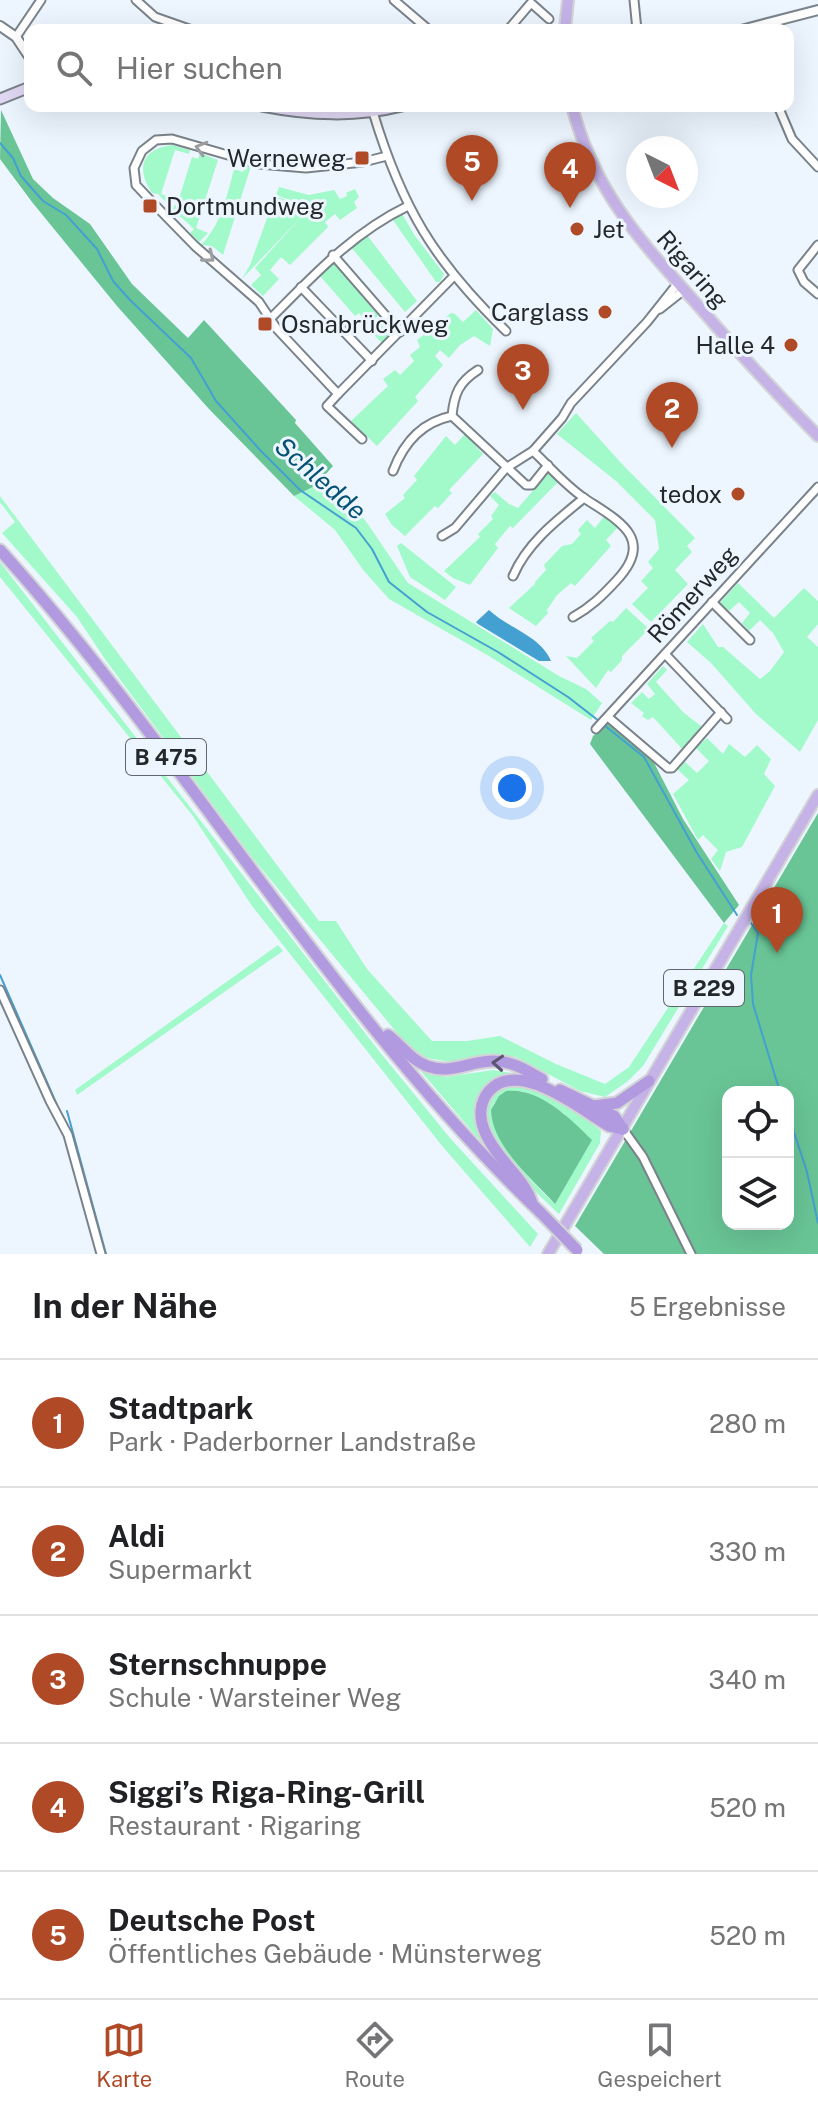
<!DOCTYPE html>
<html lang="de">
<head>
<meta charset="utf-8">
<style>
  :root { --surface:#fff; --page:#f6f6f6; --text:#202124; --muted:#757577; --line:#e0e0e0; --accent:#b04926 }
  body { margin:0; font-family:"Public Sans",sans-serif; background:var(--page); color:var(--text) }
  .controls { position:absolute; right:24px; bottom:24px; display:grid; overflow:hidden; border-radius:16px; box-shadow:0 8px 32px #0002 }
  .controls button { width:72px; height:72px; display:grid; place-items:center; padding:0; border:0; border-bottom:2px solid var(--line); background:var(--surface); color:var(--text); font:40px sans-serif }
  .compass { position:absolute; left:626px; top:136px; width:72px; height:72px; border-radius:50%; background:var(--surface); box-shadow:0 8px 32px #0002; rotate:138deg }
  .you { position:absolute; left:512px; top:788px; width:28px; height:28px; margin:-20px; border:6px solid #fff; border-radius:50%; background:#1a73e8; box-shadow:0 0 0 12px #1a73e833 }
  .badge { display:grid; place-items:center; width:52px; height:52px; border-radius:50%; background:var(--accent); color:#fff; font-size:26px; font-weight:700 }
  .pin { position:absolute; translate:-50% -66px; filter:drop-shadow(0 2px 4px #0008) }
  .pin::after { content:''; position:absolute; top:42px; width:28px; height:24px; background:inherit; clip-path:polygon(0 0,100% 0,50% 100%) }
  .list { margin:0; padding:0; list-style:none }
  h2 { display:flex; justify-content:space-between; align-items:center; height:104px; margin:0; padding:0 32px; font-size:34px }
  h2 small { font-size:26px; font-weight:400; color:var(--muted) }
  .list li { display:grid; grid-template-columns:52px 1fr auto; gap:24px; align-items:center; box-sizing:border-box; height:128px; padding:0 32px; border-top:2px solid var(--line) }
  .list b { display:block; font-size:30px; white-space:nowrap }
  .list p { margin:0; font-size:26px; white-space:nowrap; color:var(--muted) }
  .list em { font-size:26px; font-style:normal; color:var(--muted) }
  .icon { flex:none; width:44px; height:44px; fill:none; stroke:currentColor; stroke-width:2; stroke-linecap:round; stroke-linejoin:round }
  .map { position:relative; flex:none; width:818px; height:1254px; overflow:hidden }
  .search { position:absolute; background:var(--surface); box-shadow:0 8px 32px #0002; left:24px; right:24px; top:24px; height:88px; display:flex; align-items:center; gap:20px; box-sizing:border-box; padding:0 28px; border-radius:16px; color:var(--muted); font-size:30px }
  .sheet { height:744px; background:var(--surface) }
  nav { display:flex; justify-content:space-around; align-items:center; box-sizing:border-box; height:112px; border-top:2px solid var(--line); background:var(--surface); font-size:22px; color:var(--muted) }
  nav a { display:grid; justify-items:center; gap:4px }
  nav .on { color:var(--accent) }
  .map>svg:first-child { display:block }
  .green { fill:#a2f9ca; fill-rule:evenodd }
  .forest { fill:#69c596; fill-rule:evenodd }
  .water { fill:#44a0d1 }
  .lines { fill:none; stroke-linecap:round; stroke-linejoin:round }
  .stream { stroke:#44a0d1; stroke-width:2 }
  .minor-casing { stroke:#7a828a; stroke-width:11 }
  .tertiary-casing { stroke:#7a828a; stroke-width:12 }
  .secondary-casing { stroke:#7a828a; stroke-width:13 }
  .primary-casing { stroke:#d3d4d5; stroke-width:14 }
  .trunk-casing { stroke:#d3d4d5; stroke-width:15 }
  .minor { stroke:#fff; stroke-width:7 }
  .tertiary { stroke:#fff; stroke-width:8 }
  .secondary { stroke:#e2d9f4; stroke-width:9 }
  .primary { stroke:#c5b3e8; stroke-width:10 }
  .trunk { stroke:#b29ae0; stroke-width:11 }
  .trunk-bridge-casing { stroke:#d3d4d5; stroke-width:15; stroke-linecap:butt }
  .trunk-bridge { stroke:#b29ae0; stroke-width:11 }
  .oneway { stroke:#9c9ea0 }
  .oneway2 { stroke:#5d5673 }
  .poi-dot { fill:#b04926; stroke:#edf6ff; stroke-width:3 }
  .labels { text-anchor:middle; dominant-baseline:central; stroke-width:6; stroke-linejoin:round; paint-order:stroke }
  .shield { fill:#edf6ff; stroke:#60666b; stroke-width:2 }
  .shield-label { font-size:22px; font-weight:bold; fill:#24282b }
  .poi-label { font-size:24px; fill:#24282b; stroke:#edf6ff; text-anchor:end }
  .street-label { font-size:24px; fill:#24282b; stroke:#edf6ff }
  .water-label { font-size:26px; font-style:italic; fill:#045273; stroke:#edf6ff }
</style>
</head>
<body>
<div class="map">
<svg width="818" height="1254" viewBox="0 0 818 1254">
  <rect width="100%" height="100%" fill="#edf6ff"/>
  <g class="green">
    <path d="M172 145 190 150 189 154 175 150 161 194 174 199 166 209 168 204 158 194 152 193C136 169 141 149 172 145Z"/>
    <polygon points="200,153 218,160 196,228 208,233 199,242 190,233 194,229 181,217 172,216 168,212 178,202 192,157 198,159"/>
    <path d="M245 165 251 166 223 255 212 246 201 245C221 225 227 196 234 169L243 172Z"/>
    <polygon points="279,187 309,195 334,190 340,199 347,196 346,193 355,189 359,197 354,202 357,208 340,220 335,214 325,222 328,227 290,265 281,257 270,270 279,279 263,296 251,285 261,275 255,268 302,216 242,279 250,265 275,196 309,207 276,195"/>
    <polygon points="401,212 415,236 444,274 440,282 436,282 393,220 394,216"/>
    <polygon points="367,235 417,301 405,312 351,247"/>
    <polygon points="334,262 378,315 373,322 379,328 386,322 393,332 382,343 362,323 365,320 359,313 355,316 320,276"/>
    <polygon points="476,310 493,329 490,346 474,336 460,345 449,358 440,350 435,356 443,365 415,397 418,401 377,446 351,421 388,386 383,379 395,370 400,375 414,361 410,355 420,347 417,340 451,313 455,314 463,322"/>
    <polygon points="576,413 622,464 695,538 687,546 692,552 675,570 688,584 651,622 632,604 648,588 641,581 653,568 648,562 659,549 655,520 616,481 557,434"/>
    <polygon points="465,434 483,454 449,490 452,493 438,508 435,506 405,536 392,525 385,514 405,498 403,495 417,480 414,476 446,436 455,445"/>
    <polygon points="549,472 558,482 513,528 510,526 495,544 498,548 470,585 453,578 444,571 480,537 478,534 493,519 491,516 499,505 490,496 495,492 509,504 518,508"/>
    <polygon points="315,486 335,493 365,520 408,583 559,676 586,689 602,703 591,720 489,656 389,599 364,571 335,530 294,496"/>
    <polygon points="0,496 319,921 336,921 367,969 432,1041 467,1041 500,1036 556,1064 605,1084 629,1067 724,923 728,926 643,1066 628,1081 605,1097 580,1091 516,1057 492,1054 451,1062 427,1058 407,1045 251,856 107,662 77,617 2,533 15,522 0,502"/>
    <polygon points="606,514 619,526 606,540 611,546 575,586 571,583 557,595 547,610 548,613 536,626 509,608 535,584 535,582 546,570 544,565 562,546 572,544 581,534 578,530 587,520 595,528"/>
    <polygon points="401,543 456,587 445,600 410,577 397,546"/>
    <polygon points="0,562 379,1051 450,1138 538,1234 530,1247 443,1147 252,906 193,816 0,577"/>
    <polygon points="738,583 774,618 804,588 818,601 818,624 807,637 818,647 818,720 800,752 756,714 711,663 687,642 703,624 718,647 723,647 760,679 770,671 784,652 773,633 760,620 749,631 742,623 750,613 739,602 729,611 720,603"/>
    <polygon points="626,608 649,629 622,656 622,660 611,672 608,670 596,688 566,656 577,658 594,641 591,638 610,621 613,622"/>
    <polygon points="663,666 667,670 656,682 684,713 705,729 685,752 653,717 648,720 642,716 644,713 631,703 642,692 649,699 655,694 647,684"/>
    <polygon points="707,738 723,754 729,744 745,757 757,745 771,759 764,774 775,786 742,847 726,852 720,871 711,859 718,850 703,835 698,840 673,794 689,780 676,768 684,761 697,773 709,761 696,748"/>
    <polygon points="278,945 283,951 77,1095 75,1090"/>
    <path d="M418 1068 446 1077 493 1070 517 1074C489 1076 469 1099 477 1127 479 1135 485 1143 489 1151Z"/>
    <path d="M503 1085 533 1086 588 1120 601 1131 600 1143 559 1214C538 1194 466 1132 489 1098 492 1093 498 1089 503 1085ZM522 1091 565 1114 555 1204C534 1184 484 1134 494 1103Z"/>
  </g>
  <g class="forest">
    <polygon points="1,110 33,179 53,198 90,224 132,284 188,338 204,320 296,420 295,423 333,466 315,486 294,496 209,409 117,306 32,202 0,159"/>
    <polygon points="609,722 649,753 683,819 739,905 724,923 590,744 593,736"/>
    <path d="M818 813V1254H604L575 1226ZM728 1092H788V1224H728Z"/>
    <path d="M506 1091C539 1087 570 1118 592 1140L555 1204C532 1179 492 1146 491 1110L499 1096Z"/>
  </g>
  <path class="water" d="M489 610C508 628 541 636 551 661H539L478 624 476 622Z"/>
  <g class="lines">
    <g class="stream">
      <polyline points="0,143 13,158 21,176 43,201 66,215 97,249 113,281 130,300 191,358 216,401 260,450 300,490 356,528 372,549 389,582 427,612 498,652 568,697 599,721"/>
      <polyline points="604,725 644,757 697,853 737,915"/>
      <polyline points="751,923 758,933 751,975 753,1004 780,1092"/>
      <polyline points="0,975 57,1105"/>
      <polyline points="67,1111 106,1254"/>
      <polyline points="788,1114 807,1172 818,1223"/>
    </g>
    <defs>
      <g id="minor">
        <polyline points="136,0 155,17 192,30"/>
        <polyline points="394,0 429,30"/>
        <polyline points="634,0 637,30"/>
        <polyline points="508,30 531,3 549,19"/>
        <polyline points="16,37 41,0"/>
        <polyline points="778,106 792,139 818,167"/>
        <path d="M373 112C402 208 434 261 506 331"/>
        <polyline points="818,245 798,270 804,282 818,294"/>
        <polyline points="333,255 400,332"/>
        <polyline points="301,287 372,361"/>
        <polyline points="660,309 684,290"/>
        <path d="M270 319C313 276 352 233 408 206"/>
        <path d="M478 370C459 382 454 394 452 416L526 485H532L548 465"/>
        <polyline points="338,394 454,276"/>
        <polyline points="362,439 327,406 338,394 277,329 259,302 195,246 153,203 136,185 134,168 142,151 156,140 172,139 259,164 306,168 363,162 387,156"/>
        <path d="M533 451C549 466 565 485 584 498 617 520 657 538 616 581 602 596 591 607 573 617"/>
        <path d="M393 471C404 442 422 422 452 416"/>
        <polyline points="442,536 455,528 506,468 533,451 562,418 571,403 647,322 678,283"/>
        <path d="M513 576C527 543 557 520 584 498"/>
        <polyline points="712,602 750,640"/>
        <polyline points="665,654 727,719"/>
        <polyline points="608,717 668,768 672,768 721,712"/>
        <polyline points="596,729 818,487"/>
        <polyline points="0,990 50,1101 68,1135 101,1254"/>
        <polyline points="623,1129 643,1157 691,1254"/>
      </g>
      <g id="tertiary">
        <polyline points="0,26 16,37 30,58"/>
        <polyline points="741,30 818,10"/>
      </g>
      <g id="secondary">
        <polyline points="0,99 30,87"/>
        <path d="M262 106C309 115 355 118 402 106"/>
      </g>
      <g id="primary">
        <polyline points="565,30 568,0"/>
        <path d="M572 106C595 195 643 243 702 310 739 353 778 395 818 436"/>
        <polyline points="548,1254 818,795"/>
      </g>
      <g id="trunk">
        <path d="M0 550C191 762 334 1015 541 1213"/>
        <path d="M388 1035C401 1045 411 1060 427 1066 452 1075 472 1060 495 1061 512 1061 527 1071 542 1079"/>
        <polyline points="560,1090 614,1116 623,1129"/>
        <polyline points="594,1106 617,1103 649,1081"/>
        <path d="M532 1203C524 1177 496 1159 485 1132 479 1118 479 1103 489 1091 519 1058 580 1109 609 1126L623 1129"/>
      </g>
    </defs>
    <use href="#minor" class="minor-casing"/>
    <use href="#tertiary" class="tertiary-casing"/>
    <use href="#secondary" class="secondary-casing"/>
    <use href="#primary" class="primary-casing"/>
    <use href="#trunk" class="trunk-casing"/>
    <use href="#minor" class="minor"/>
    <use href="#tertiary" class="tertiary"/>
    <use href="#secondary" class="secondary"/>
    <use href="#primary" class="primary"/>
    <use href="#trunk" class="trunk"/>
    <defs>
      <polyline id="trunk-bridge" points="541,1213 577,1250"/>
    </defs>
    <use href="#trunk-bridge" class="trunk-bridge-casing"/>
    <use href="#trunk-bridge" class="trunk-bridge"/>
  </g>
  <defs><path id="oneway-chevron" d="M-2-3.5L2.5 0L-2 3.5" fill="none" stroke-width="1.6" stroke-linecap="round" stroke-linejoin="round" transform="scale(2)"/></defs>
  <g class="oneway">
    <use href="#oneway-chevron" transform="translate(201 148) rotate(-164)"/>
    <use href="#oneway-chevron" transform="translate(209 257) rotate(38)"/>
  </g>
  <use class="oneway2" href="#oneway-chevron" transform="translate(498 1063) rotate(-176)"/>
  <g class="poi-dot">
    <rect x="354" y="150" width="16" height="16" rx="4"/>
    <rect x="142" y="198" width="16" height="16" rx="4"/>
    <circle cx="577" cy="229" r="8"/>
    <circle cx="605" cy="312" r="8"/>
    <rect x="257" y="316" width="16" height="16" rx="4"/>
    <circle cx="791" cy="345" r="8"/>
    <circle cx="738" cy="494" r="8"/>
  </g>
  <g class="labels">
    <g class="shield">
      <rect x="126" y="739" width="80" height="36" rx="6"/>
      <rect x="664" y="970" width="80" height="36" rx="6"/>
    </g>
    <g class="shield-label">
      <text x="166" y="757">B 475</text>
      <text x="704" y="988">B 229</text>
    </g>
    <g class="poi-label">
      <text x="346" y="158">Werneweg</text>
      <text x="166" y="206" text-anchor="start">Dortmundweg</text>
      <text x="593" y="229" text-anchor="start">Jet</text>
      <text x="589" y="312">Carglass</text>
      <text x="281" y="324" text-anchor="start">Osnabrückweg</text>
      <text x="775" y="345">Halle 4</text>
      <text x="722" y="494">tedox</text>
    </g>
    <g class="street-label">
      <text transform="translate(693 269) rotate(49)">Rigaring</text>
      <text transform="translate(692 594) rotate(-48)">Römerweg</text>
    </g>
    <g class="water-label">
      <text transform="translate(321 478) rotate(41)">Schledde</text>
    </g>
  </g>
</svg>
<div class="controls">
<button><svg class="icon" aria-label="locate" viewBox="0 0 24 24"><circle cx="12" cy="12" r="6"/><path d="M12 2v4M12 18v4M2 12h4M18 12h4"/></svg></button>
<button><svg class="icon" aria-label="layers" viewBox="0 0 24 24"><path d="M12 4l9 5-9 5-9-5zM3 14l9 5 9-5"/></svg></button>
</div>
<svg class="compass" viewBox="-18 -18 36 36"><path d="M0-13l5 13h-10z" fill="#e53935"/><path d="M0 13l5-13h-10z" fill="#757577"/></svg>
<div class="you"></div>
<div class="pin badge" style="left:777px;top:953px">1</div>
<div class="pin badge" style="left:672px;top:448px">2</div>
<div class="pin badge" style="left:523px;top:410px">3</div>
<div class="pin badge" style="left:570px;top:208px">4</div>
<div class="pin badge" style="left:472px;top:201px">5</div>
<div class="search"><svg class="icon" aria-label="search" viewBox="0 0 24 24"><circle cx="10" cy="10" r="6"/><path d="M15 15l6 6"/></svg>Hier suchen</div>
</div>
<section class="sheet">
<h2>In der Nähe<small>5 Ergebnisse</small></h2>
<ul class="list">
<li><span class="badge">1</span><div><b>Stadtpark</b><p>Park · Paderborner Landstraße</p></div><em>280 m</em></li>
<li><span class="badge">2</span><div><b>Aldi</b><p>Supermarkt</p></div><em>330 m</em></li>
<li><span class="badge">3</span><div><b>Sternschnuppe</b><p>Schule · Warsteiner Weg</p></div><em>340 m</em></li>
<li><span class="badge">4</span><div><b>Siggi’s Riga-Ring-Grill</b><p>Restaurant · Rigaring</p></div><em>520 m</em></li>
<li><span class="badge">5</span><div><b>Deutsche Post</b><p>Öffentliches Gebäude · Münsterweg</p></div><em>520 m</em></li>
</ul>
</section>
<nav>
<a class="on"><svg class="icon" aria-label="map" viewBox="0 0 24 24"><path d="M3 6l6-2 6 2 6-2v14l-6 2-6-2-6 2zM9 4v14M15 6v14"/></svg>Karte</a>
<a><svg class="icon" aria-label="directions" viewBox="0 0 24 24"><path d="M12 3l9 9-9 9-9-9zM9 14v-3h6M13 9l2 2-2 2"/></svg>Route</a>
<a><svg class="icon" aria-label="saved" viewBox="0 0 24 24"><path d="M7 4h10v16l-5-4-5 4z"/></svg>Gespeichert</a>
</nav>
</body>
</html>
